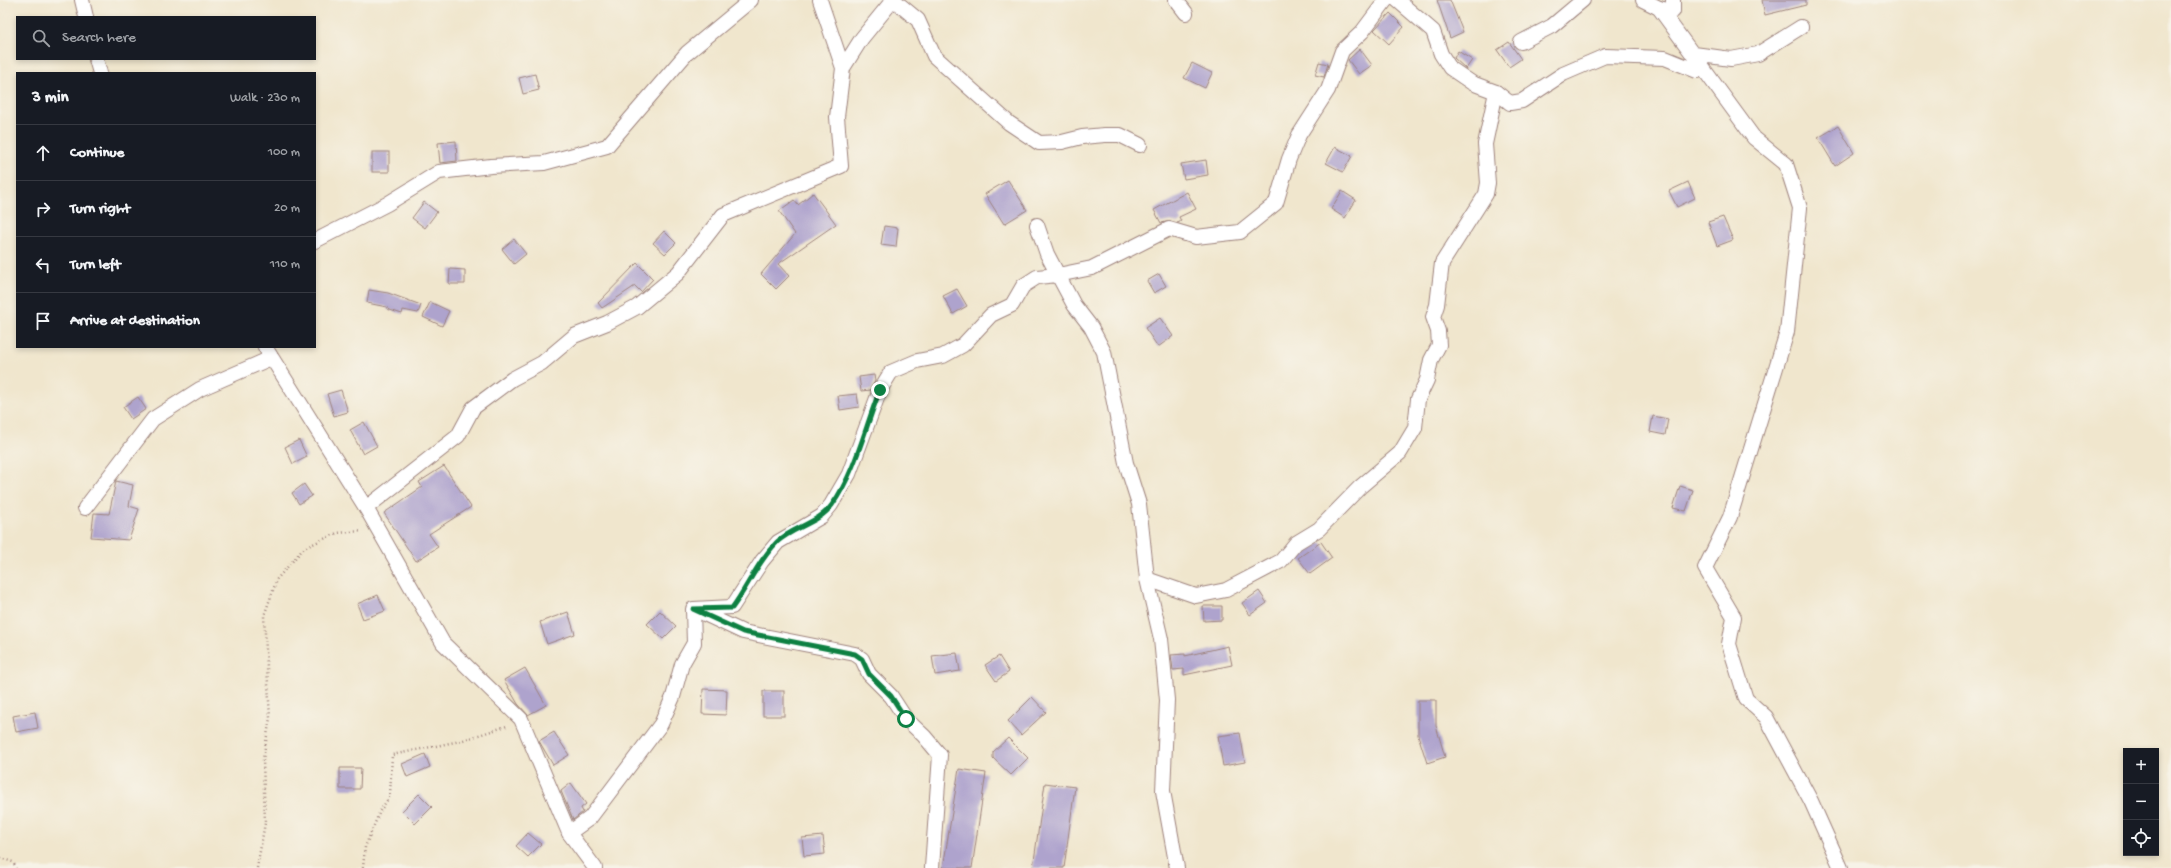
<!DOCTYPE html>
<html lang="en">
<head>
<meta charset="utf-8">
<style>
  :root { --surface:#171b24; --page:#242831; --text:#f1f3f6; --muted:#9ea1a6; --line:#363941 }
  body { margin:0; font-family:"Gochi Hand",sans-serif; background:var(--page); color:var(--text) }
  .controls { position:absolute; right:12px; bottom:12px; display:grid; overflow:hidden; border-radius:0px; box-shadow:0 2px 6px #0003 }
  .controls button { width:36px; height:36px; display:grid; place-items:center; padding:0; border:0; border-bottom:1px solid var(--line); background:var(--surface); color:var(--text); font:20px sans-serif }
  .stop { position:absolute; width:12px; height:12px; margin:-9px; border:3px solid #0b8043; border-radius:50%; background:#fff }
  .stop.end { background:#0b8043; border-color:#fff; box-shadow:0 1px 4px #0008 }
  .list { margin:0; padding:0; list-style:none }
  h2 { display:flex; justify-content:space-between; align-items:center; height:52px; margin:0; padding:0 16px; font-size:17px }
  h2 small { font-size:13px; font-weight:400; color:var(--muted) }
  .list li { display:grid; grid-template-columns:26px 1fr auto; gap:12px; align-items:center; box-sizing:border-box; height:56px; padding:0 16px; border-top:1px solid var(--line) }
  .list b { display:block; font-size:15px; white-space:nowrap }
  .list em { font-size:13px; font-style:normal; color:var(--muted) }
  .icon { flex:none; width:22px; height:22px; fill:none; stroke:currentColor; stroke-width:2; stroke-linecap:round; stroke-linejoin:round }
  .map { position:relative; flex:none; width:2171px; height:868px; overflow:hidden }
  .search { position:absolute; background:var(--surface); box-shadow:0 2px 6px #0003; left:16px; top:16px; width:300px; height:44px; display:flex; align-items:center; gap:10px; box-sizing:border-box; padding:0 14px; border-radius:0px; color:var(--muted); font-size:15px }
  .panel { position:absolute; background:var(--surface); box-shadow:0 2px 6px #0003; left:16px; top:72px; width:300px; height:276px; border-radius:0px }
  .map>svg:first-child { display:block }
  .building { fill:#aea3cd }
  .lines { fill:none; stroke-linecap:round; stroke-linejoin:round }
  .street-casing { stroke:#9d827c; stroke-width:16 }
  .path { stroke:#9d827c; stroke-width:2.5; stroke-dasharray:1 3; stroke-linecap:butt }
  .street { stroke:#fff; stroke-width:14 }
  .route { stroke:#0b8043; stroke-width:5 }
</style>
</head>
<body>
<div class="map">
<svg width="2171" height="868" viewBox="0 0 2171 868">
  <rect width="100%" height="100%" fill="#f7f3e8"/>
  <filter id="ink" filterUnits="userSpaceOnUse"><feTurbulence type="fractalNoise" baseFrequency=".025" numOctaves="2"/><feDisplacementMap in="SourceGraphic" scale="8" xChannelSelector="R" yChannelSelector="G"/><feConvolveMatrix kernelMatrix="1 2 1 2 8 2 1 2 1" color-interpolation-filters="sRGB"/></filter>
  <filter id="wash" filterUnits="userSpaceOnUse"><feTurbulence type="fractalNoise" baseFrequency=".012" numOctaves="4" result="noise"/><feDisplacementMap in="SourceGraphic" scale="16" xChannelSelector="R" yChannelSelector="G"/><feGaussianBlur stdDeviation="0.9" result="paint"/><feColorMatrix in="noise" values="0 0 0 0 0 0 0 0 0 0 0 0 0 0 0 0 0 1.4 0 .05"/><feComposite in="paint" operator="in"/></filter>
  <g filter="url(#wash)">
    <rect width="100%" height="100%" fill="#f0e6cd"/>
    <g id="blocks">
      <g class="building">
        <polygon points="1437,0 1450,0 1463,32 1450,38"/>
        <polygon points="1762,0 1806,0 1806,5 1765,15"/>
        <polygon points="1390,13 1404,27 1389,44 1374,30"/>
        <polygon points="1509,42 1521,59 1509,67 1497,50"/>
        <polygon points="1360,49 1372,65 1359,74 1348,60"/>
        <polygon points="1458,51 1472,60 1466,69 1454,58"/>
        <polygon points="1319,62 1328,64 1324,77 1315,75"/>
        <polygon points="1192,63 1212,73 1205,88 1184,78"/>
        <polygon points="535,74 539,90 523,94 519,78"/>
        <polygon points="1838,126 1854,153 1835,166 1818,138"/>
        <polygon points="456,141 457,161 440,163 438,143"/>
        <polygon points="1335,147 1352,156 1343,172 1326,163"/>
        <rect x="372" y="152" width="17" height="20"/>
        <polygon points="1206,160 1208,175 1184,179 1181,164"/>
        <polygon points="1008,180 1027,210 1004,224 985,194"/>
        <polygon points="1688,182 1695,198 1677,207 1669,191"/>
        <polygon points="1342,191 1356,200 1345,218 1331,209"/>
        <polygon points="1187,192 1196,209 1179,217 1181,221 1178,223 1171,221 1161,223 1154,210"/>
        <polygon points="813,193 836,224 778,264 789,276 776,289 761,274 795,234 779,211 794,200 798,205"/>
        <polygon points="424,202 437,212 425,228 412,218"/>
        <polygon points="1723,217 1733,240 1717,246 1708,222"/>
        <polygon points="884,226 898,228 896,247 881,245"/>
        <polygon points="664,231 676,243 665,254 653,243"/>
        <polygon points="514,239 526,254 514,264 502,249"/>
        <polygon points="637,263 653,279 641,292 635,286 602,308 598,303"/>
        <polygon points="450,269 465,270 465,284 449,284"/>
        <polygon points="1159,274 1166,286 1154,293 1147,281"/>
        <polygon points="957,289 967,306 953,314 943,296"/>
        <polygon points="369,290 388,293 421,305 418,313 403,310 402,314 387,309 387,307 367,303"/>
        <polygon points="430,302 449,311 442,326 423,317"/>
        <polygon points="1160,318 1173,336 1158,347 1145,328"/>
        <polygon points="874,375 875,381 871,390 861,391 859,377"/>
        <polygon points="341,390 348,412 334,416 327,394"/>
        <polygon points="857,394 859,407 840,410 838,396"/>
        <polygon points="138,397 146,409 131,419 123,407"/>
        <polygon points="1653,416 1668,419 1665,435 1650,432"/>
        <polygon points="364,422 377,446 363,454 350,430"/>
        <polygon points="299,440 307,457 293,464 285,447"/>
        <polygon points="444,466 471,507 429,534 438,547 416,561 384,513 422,487 419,482"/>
        <polygon points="116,481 133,485 129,506 139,509 129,540 91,537 94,513 109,514"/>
        <polygon points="304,484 312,496 299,504 292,493"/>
        <polygon points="1680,486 1693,490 1686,511 1673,508"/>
        <polygon points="1321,542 1332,558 1310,574 1298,558"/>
        <polygon points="1259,591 1267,603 1250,615 1242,603"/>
        <polygon points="378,595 385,611 363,619 357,604"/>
        <polygon points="1203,606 1222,606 1222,620 1204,621"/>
        <polygon points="660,611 676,626 663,639 647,624"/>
        <polygon points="568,612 575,634 547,644 540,622"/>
        <polygon points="1228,646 1232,665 1184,675 1184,669 1173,670 1171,655 1185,654 1185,656"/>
        <polygon points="957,653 960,671 935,675 932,656"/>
        <polygon points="999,656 1009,672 996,681 985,665"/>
        <polygon points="525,668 546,705 528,715 518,704 504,680"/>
        <polygon points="703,689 727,690 726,715 702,714"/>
        <rect x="763" y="691" width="21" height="25"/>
        <polygon points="1032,697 1046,712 1021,735 1008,721"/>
        <polygon points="1418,700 1436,700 1436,726 1445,757 1427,763 1418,735"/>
        <polygon points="35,712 38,728 16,732 13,716"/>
        <polygon points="554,732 569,755 553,765 539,741"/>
        <polygon points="1240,733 1245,762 1223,766 1218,736"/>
        <polygon points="1008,738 1028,758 1011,775 993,758 993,752"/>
        <polygon points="425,754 430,767 407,777 402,764"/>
        <polygon points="340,768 361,768 360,789 340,789"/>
        <polygon points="959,769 986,773 972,868 943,868"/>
        <polygon points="571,783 586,804 581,808 583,812 573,820 561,791"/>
        <polygon points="1045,783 1075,787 1064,868 1033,868"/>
        <polygon points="419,794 432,807 415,824 402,811"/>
        <polygon points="528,833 541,844 528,857 516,846"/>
        <polygon points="823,836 825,854 804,856 802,838"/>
      </g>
    </g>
  </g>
  <g filter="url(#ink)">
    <use href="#blocks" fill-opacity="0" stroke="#9d827c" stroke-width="1"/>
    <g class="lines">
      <defs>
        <g id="street">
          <polyline points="82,0 86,17"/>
          <polyline points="894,0 918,20 934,56 1009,123 1039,143 1062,142 1082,137 1105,135 1120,135 1140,145"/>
          <polyline points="1176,0 1186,13"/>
          <polyline points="1643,0 1659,8 1754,138 1786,164 1800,208 1787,332 1730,517 1705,568 1734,617 1729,644 1746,699 1766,717 1811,801 1841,868"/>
          <polyline points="1659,8 1673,11 1673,0"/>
          <polyline points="1521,42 1552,26 1583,0"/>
          <polyline points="96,59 100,73"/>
          <polyline points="843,68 862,38 893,0"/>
          <polyline points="1496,92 1510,103 1522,101 1563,74 1605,56 1665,58 1697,71 1694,54 1731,59 1758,54 1801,27"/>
          <polyline points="1037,225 1047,254 1058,275 1092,268 1169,229 1196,237 1240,232 1276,203 1289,159 1299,135 1328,90 1342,51 1362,32 1386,0"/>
          <polyline points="315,241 387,204 439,172 491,166 544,163 607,146 687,53 751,0"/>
          <polyline points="265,347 366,508 443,643 521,719 569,833 595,868"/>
          <polyline points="85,508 153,419 200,389 271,358"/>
          <polyline points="366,508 458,436 473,408 512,379 542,363 574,336 607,323 637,307 678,273 723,215 841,166 837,117 843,68 820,0"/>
          <polyline points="1147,579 1196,596 1226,590 1281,561 1296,543 1319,529 1360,487 1400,453 1415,428 1418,399 1427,380 1431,360 1439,345 1438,331 1433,317 1437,305 1442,263 1486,194 1488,183 1485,144 1496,92 1472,83 1450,68 1441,54 1433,31 1397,0"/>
          <polyline points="696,610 743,632 855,654 862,659 869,674 891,696 906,719 924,736 940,755 932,868"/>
          <polyline points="569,833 590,818 661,724 673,697 682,664 694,643 693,609 732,607 762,561 778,542 822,516 831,505 849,474 880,390 891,372 917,361 943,356 963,345 991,315 1012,305 1023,286 1037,277 1058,275 1074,305 1091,327 1104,352 1126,463 1139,504 1147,579 1161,639 1167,700 1163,791 1177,868"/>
        </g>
      </defs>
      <use href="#street" class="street-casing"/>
      <g class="path">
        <polyline points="0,858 13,862 16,868"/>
        <polyline points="257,868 265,823 263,759 270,718 264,616 277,579 304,548 337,533 362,531"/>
        <polyline points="363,868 365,847 380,811 390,796 392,755 460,741 507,726"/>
      </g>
      <use href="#street" class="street"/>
    </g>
  </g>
  <g class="lines" filter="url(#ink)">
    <path class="route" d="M880 390C865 427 856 471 832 505 819 523 793 527 777 542 758 561 748 586 732 608L693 609 743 632 855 654 862 659 869 674 891 696 906 719"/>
  </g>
</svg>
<div class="controls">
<button>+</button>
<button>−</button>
<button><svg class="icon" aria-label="locate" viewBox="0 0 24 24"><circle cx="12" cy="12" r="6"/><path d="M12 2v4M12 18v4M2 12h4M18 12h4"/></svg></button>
</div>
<div class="stop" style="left:906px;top:719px"></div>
<div class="stop end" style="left:880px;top:390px"></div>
<div class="search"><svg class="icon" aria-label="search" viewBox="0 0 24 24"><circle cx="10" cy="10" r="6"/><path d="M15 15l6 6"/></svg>Search here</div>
<section class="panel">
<h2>3 min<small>Walk · 230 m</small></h2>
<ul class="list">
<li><svg class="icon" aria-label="ahead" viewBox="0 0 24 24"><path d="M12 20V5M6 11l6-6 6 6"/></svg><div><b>Continue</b></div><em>100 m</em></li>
<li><svg class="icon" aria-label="right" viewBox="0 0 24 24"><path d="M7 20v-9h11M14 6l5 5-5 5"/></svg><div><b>Turn right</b></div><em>20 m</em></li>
<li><svg class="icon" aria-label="left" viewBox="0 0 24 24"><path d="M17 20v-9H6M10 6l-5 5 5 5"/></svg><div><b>Turn left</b></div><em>110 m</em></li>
<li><svg class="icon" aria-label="arrive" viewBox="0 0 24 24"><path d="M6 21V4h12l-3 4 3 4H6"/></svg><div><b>Arrive at destination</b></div></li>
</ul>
</section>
</div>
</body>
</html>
